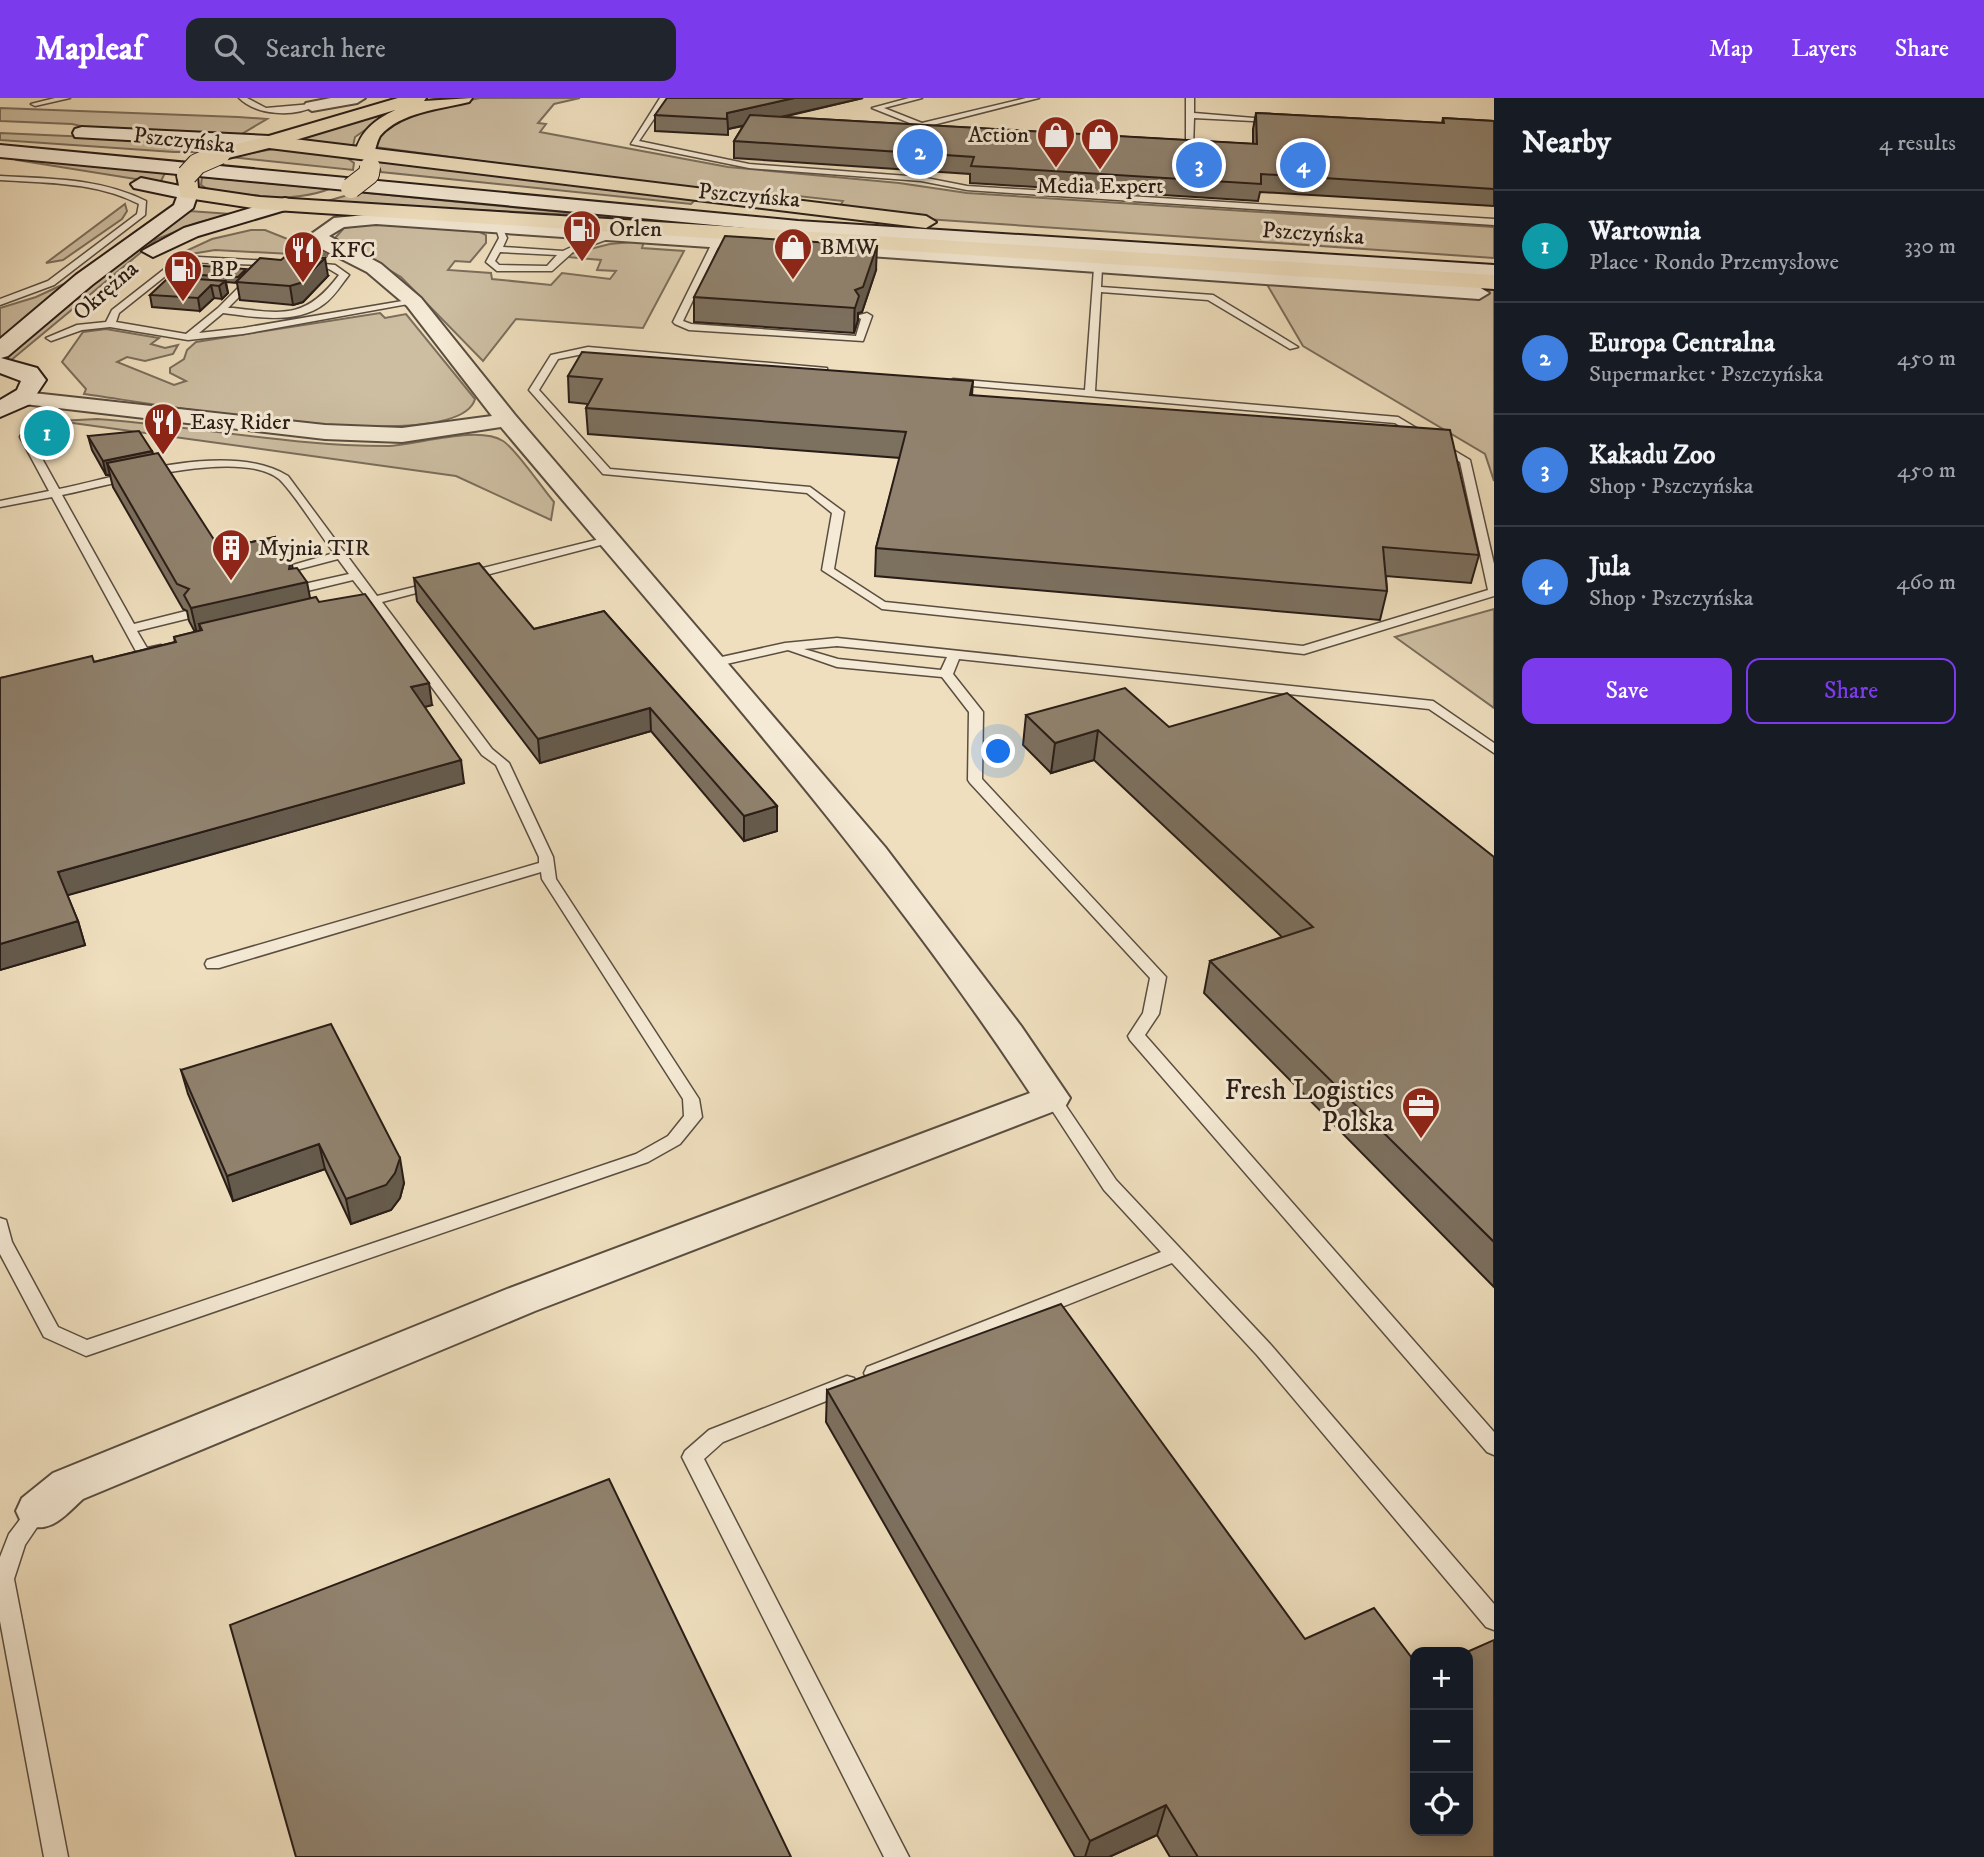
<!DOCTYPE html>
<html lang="en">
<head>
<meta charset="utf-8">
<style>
  :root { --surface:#171b24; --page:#20242c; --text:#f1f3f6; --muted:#9ea1a6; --line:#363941; --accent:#7c3aed }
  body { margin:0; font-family:"IM FELL DW Pica",serif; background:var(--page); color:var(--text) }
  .controls { position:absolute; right:21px; bottom:21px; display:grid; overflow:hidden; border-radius:14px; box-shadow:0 4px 18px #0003 }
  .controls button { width:63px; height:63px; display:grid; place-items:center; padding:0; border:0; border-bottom:2px solid var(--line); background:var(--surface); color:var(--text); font:35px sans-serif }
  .you { position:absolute; left:999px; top:654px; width:24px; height:24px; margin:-18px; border:5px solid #fff; border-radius:50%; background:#1a73e8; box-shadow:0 0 0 10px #1a73e833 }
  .badge { display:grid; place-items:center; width:46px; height:46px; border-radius:50%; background:var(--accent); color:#fff; font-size:23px; font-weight:700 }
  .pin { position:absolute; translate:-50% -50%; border:4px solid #fff; box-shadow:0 2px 7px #0006 }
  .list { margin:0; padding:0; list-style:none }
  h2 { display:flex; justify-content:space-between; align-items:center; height:91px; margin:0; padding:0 28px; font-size:30px }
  h2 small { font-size:23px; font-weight:400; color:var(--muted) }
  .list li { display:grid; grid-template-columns:46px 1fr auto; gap:21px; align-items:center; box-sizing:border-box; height:112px; padding:0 28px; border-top:2px solid var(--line) }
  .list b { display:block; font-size:26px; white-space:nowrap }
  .list p { margin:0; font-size:23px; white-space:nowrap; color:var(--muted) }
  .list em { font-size:23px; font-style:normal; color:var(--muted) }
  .actions { display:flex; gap:14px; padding:21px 28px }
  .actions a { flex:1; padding:16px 0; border:2px solid var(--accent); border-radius:14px; text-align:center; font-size:24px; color:var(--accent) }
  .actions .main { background:var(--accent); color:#fff }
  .icon { flex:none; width:38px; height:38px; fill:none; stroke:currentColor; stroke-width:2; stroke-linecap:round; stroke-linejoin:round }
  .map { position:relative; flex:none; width:1494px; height:1759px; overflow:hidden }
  header { display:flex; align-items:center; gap:42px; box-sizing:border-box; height:98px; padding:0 35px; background:var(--accent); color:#fff }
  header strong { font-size:33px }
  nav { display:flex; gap:38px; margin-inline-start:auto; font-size:24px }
  .search { width:490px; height:63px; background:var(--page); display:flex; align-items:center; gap:18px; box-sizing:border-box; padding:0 24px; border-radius:14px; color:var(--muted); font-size:26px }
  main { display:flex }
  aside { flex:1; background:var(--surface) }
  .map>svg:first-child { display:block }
  .green { fill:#cdbea2; stroke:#7b6e5c; stroke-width:2 }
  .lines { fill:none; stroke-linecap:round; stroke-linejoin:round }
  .lane-casing { stroke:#5a4e41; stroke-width:3 }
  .street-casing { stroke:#5a4e41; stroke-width:4 }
  .secondary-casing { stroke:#291d17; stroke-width:4 }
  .primary-casing { stroke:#291d17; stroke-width:4 }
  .highway-casing { stroke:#291d17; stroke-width:4 }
  .lane { fill:#f5ead5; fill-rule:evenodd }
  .street { fill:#f5ead5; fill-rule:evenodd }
  .secondary { fill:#f5ead5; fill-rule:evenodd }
  .primary { fill:#efdfbe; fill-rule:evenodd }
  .highway { fill:#efdfbe; fill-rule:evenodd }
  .primary-bridge-casing { stroke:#291d17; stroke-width:22; stroke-linecap:butt }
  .primary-bridge { stroke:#efdfbe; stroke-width:20 }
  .wall { fill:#7c705f; stroke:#291d17; stroke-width:2 }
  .shaded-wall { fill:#655b4d; stroke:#291d17; stroke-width:2 }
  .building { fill:#90826e; stroke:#291d17; stroke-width:2 }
  .labels { text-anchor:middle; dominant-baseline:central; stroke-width:6; stroke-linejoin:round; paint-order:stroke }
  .far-poi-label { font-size:23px; fill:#291d17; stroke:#f5ead5; text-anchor:start }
  .far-street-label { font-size:23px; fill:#291d17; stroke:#f5ead5 }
  .poi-label { font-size:28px; fill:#291d17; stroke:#f5ead5; text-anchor:end }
</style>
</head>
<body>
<header>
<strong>Mapleaf</strong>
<div class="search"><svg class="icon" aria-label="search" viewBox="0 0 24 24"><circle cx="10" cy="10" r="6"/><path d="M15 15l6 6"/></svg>Search here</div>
<nav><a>Map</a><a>Layers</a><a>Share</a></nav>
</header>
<main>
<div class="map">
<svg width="1494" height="1759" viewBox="0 0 1494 1759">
  <rect width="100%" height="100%" fill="#efdfbe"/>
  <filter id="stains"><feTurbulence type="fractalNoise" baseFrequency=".00286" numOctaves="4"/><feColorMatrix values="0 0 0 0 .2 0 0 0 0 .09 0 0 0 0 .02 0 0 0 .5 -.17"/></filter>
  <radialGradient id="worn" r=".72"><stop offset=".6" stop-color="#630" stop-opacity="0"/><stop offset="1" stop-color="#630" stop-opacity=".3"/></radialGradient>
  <g class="green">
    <polygon points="438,0 446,0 384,19 355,39 353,48 295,42 370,17"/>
    <path d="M480 0H580L554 6 538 25 546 26 540 34 728 69 899 85 967 95 1494 129V160L926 121 840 108 843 103 798 98 796 101 811 104 801 106 375 49V42C404 14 442 8 480 0Z"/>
    <polygon points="0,10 238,19 267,21 240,37 94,31 72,26 0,23"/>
    <polygon points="0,35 226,45 198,54 174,54 0,42"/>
    <polygon points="279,50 343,57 354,65 353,72 230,59"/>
    <polygon points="20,59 165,75 160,85 17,62"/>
    <polygon points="377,62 695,102 691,106 381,74"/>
    <path d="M202 79 329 91C301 103 226 105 201 87Z"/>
    <polygon points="358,94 613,119 324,104"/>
    <polygon points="125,106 127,113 122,121 63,162 46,165"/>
    <polygon points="189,113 231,116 197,125 157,141 10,263 0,263 124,159"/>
    <polygon points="377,125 478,133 486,137 486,145 470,164 455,163 448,172 491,175 492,181 551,187 562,175 610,181 616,173 597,172 601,162 567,159 570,156 610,146 644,143 642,150 684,153 643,230 516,221 483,263 401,179 335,140 344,130"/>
    <polygon points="251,132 265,132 330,158 215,152 173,159 212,141"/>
    <polygon points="1265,183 1494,188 1494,383 1485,356 1303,248"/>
    <polygon points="66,185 69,185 0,245 0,210 36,199"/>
    <path d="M380 215 385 220 406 216 475 301C458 362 140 303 84 296L86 291 62 264 83 234 106 231 159 240 151 246 165 250 178 247 173 256 145 263 127 259 117 264 174 287 186 283 170 275V270L184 261 187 252 196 244Z"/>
    <path d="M97 321C194 328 290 348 387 348 417 347 478 327 503 343 516 351 542 390 554 404L551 422 456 378 58 323Z"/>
    <polygon points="1494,511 1494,610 1395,539"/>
  </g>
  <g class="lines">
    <defs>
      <g id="lane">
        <polygon points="55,0 70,0 35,8 31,6"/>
        <path d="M239 0H247L266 10 312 6 316 8C294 19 257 18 239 0Z"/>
        <polygon points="660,0 668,0 639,43 749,66 921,79 967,88 1494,121 1494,127 967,92 921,83 749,70 631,46"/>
        <polygon points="909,0 922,0 884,10 922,25 1026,0 1039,0 929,28 938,31 935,35 872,10"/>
        <polygon points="1186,0 1194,0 1194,15 1278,22 1274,24 1194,20 1193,50 1171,49 1174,45 1186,45"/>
        <path d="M0 78C50 81 100 80 146 103L145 117 54 187 0 207V201L48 183 137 116 139 106C96 84 47 85 0 82Z"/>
        <path d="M495 127H501L507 140 503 149 563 153 584 143 615 134 619 137 573 154 552 173H497L486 164 499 140ZM500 154 557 157 547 168 499 167 495 163Z"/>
        <polygon points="717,140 721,143 683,223 691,226 856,238 861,221 856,218 867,215 872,218 863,243 689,232 675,226 673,224 713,143"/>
        <path d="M181 158 271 163V167L228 210H233C284 216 306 221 339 177L329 171 303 168V164L335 167 349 177C341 187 334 199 324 206 297 227 254 219 223 215L199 235 243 230 414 201 419 204 243 236 188 242 110 229 82 232 51 243 46 240 77 227 106 224 112 212ZM183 164 261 167 218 210 186 236 116 224 119 215Z"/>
        <polygon points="1098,167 1102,170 1101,189 1213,197 1298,249 1290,251 1208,202 1101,194 1095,293 1398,319 1470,362 1494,466 1494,498 1304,556 882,511 822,472 832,415 807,395 603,376 529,292 551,257 588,249 827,270 827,274 823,275 588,255 558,261 539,292 610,371 810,389 844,414 834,471 885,504 1303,548 1488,492 1460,364 1395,325 949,286 948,284 953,281 1085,292 1094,170"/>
        <path d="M21 337H29L59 391C122 378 230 342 288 378L377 498 439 483V489L382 504 492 651 509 665 553 759 556 781 699 1001 702 1019 680 1046 648 1064 86 1258 44 1239 0 1156V1120L6 1122 12 1144 58 1229 87 1242 636 1056 668 1038 684 1018 683 1001 542 781 541 774 219 870H207L205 866 207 862 539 765V759L496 667 482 657 371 507H363L361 504 367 500 353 482 299 495 293 491 295 488 349 476 338 461 285 475 279 471 334 455C320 437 294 395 279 381 239 349 111 387 62 397L134 526 186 513 192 517 190 520 137 533 147 550 161 547 167 551 165 554 143 559 137 555 52 399 0 409V403L49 393 20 339Z"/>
        <polygon points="608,439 614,442 612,444 467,482 461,478 463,475"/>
        <path d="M837 540 1433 603 1494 645V655L1429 611 959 561 953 576 983 614 982 681 1166 879 1159 916 1145 937 1494 1334V1357L1487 1354 1130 942 1128 938 1143 915 1150 880 970 685 968 682 969 614 942 579 837 569 788 552 713 569 707 565 708 562 785 545ZM837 548 947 559 941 572 838 561 804 551Z"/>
        <polygon points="1052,994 1058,996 1116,1082 1271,1247 1494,1506 1494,1532 1486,1529 1257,1257 1172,1165 881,1281 874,1283 867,1281 864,1275 867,1269 1161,1154 1104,1092 1044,1000 1046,996"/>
        <polygon points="847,1278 854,1280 857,1286 854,1292 723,1344 704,1361 909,1759 884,1759 682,1359 685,1353 709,1332"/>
        <polygon points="38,1404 45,1407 48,1413 25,1447 14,1481 68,1759 44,1759 0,1523 0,1459 9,1436 31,1407"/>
      </g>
      <g id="street">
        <polygon points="331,0 365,0 357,5 312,13 304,8 306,5"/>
        <path d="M376 116 773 143 775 147 773 151 766 153 376 126 344 129 329 138 381 166 421 200 515 317 885 749 1021 928 1070 1000 1065 1009 535 1213 83 1401C63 1419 51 1437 22 1426L16 1413 22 1400 53 1375 507 1191 1030 995C874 758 683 546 501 329L402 344 325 341 24 306 13 300 24 294 325 327 402 330 492 318 407 208 367 174 318 149 310 137 334 120Z"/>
        <polygon points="834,145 1479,189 1489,195 1479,201 827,155 825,151 827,147"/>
      </g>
      <g id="secondary">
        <polygon points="82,29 269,38 279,44 269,50 75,39 73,35 75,31"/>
        <polygon points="0,47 798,123 1494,167 1494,181 798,135 0,59"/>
        <polygon points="141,80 195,91 198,95 193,110 92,187 8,258 1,260 37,270 46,282 30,306 0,319 0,302 17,292 21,283 0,275 0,241 76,177 174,107 177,99 134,90 131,86"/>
        <polygon points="285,100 292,102 295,106 292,110 198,138 153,159 142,153 184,130"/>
      </g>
      <g id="primary">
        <polygon points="269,38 926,118 936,124 926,130 269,50 220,62 210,56 213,52"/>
        <polygon points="187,71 197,77 198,90 260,99 1494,177 1494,191 260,111 181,99 177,77"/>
      </g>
      <path id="highway" d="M398 0H426L424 3 472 0 469 4C441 11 400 14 380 38 376 45 376 52 372 59L365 61 355 55C361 32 375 22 395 12L269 50 259 44 262 40Z"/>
    </defs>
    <use href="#lane" class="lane-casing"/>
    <use href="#street" class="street-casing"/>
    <use href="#secondary" class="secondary-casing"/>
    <use href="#primary" class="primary-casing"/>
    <use href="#highway" class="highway-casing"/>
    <use href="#lane" class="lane"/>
    <use href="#street" class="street"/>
    <use href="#secondary" class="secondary"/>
    <use href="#primary" class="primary"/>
    <use href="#highway" class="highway"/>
    <defs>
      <g id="primary-bridge">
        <polyline points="187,77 197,66 220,56"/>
        <polyline points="351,90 369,76 370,69"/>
      </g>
    </defs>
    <use href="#primary-bridge" class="primary-bridge-casing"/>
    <use href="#primary-bridge" class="primary-bridge"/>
  </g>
  <g class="wall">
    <polygon points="863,0 783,19 1253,46 1253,31 1256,15 1442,25 1443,20 1494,23 1494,108 1260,94 1258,103 987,86 970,85 970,76 734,60 734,43 743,28 728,31 728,37 655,33 655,17"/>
    <polygon points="876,172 862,214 858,215 858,222 854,235 694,224 694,199"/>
    <polygon points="246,174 328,178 303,204 293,207 240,202 237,185 226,184 228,195 222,201 214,200 200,213 152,209 150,197 182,180 181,176"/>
    <polygon points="568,278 973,283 972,297 1479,457 1471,485 1386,478 1387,493 1380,522 875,478 876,450 900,360 588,336 586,310 588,306 569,304"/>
    <polygon points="88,338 152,353 153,356 220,451 275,439 277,451 292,471 310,500 319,504 432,607 424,609 464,685 67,797 78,823 85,847 0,872 0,580 94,564 175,544 174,539 195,534 189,523 187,513 183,511 113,389 110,377 106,377 92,352"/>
    <polygon points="414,480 534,531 604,513 777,708 777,733 744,743 651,633 540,665 417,503"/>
    <polygon points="1026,617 1169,629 1494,759 1494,1189 1204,895 1210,863 1282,839 1094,662 1051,675 1023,647"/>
    <polygon points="181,972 404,1085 400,1100 391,1112 351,1126 325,1071 233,1103 188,996"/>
    <polygon points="827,1292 1494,1759 1170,1759 1157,1737 1109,1759 1075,1759 826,1324"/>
  </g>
  <g class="shaded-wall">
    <polygon points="794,0 863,0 728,31 727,15"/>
    <polygon points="877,148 876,172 862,214 858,215 858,222 854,235 855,192"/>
    <polygon points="325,160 328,178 303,204 293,207 290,188"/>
    <polygon points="225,183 228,195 222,201 219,188"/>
    <polygon points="211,187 214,200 200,213 198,200"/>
    <polygon points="152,353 155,367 107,365 110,377 106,377 103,363"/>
    <polygon points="291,460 295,485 307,484 312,510 199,526 201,535 197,536 191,510 289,471"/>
    <polygon points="429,585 432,607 414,612 411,589"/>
    <polygon points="650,610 651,633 540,665 538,641"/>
    <polygon points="1098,632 1094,662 1051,675 1055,645"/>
    <polygon points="461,662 464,685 65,798 58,774"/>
    <polygon points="777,708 777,733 744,743 744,718"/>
    <polygon points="78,823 85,847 0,872 0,846"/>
    <polygon points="319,1046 325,1071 233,1103 227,1078"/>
    <polygon points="400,1060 404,1085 400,1100 391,1112 351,1126 346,1101"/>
    <polygon points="1166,1707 1157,1737 1109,1759 1085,1759 1090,1743"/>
  </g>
  <g class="building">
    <polygon points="667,0 794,0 727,15 727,21 655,17"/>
    <polygon points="1256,15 1444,25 1443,20 1494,23 1494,91 1261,76 1261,86 988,69 971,68 974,59 734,43 750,17 1257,46"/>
    <polygon points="725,138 877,148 863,189 855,192 859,198 855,210 694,199"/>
    <polygon points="287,157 325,160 300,185 290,188 236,184 260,160 281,162"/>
    <polygon points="190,167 246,171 238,179 181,176"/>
    <polygon points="169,179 225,183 219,188 211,187 198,200 150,197"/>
    <polygon points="582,254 973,283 970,297 1450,332 1479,457 1383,449 1387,493 876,450 906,334 586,310 602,281 568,278"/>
    <polygon points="139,333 152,353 103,363 88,338"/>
    <polygon points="158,355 220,451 275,439 275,451 283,450 291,460 289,471 297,470 307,484 191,510 184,497 189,491 177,486 107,365"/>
    <polygon points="479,465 534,531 604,513 777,708 744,718 650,610 538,641 414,480"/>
    <polygon points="365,496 429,585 411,589 461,662 58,774 78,823 0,846 0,580 92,558 94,564 176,544 174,539 202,532 199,526 316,499 319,504"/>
    <polygon points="1125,590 1169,629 1287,595 1494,759 1494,1144 1210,863 1313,829 1098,632 1055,645 1026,617"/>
    <polygon points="331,926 400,1060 395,1075 386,1087 346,1101 319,1046 227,1078 181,972"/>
    <polygon points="1061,1206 1305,1541 1374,1510 1415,1564 1415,1733 1468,1733 1467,1554 1494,1542 1494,1759 1198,1759 1166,1707 1090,1743 827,1292"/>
    <polygon points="609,1381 791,1759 296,1759 230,1527"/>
  </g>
  <defs>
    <symbol id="shop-pin" viewBox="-11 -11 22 30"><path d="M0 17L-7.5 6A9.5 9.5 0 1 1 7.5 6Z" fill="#8f2418" stroke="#f5ead5"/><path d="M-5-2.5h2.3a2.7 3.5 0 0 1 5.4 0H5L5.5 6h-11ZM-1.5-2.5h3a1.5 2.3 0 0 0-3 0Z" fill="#fff"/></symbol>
    <symbol id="fuel-pin" viewBox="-11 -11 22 30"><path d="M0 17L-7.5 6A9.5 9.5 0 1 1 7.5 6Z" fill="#8f2418" stroke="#f5ead5"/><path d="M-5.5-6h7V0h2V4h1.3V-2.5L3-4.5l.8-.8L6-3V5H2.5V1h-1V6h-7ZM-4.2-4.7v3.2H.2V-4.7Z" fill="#fff"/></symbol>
    <symbol id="restaurant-pin" viewBox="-11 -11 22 30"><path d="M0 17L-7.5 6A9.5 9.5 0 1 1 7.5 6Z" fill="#8f2418" stroke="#f5ead5"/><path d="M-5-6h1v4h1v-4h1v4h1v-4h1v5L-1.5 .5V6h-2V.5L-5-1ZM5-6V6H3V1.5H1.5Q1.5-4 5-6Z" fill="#fff"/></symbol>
    <symbol id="building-pin" viewBox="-11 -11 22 30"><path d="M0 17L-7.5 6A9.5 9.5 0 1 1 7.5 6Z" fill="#8f2418" stroke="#f5ead5"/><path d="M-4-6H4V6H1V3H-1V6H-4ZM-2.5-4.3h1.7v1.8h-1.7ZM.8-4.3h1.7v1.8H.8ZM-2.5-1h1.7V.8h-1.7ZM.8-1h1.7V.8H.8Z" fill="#fff"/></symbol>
    <symbol id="office-pin" viewBox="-11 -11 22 30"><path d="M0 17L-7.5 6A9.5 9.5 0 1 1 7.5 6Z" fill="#8f2418" stroke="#f5ead5"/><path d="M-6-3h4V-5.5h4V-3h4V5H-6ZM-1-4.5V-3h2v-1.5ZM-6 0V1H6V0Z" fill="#fff"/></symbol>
  </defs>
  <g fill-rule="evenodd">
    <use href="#shop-pin" x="1034" y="15" width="44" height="60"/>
    <use href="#shop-pin" x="1078" y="17" width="44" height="60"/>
    <use href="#fuel-pin" x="560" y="109" width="44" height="60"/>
    <use href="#shop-pin" x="771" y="127" width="44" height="60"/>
    <use href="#restaurant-pin" x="281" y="130" width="44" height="60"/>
    <use href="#fuel-pin" x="161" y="149" width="44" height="60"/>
    <use href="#restaurant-pin" x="141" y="302" width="44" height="60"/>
    <use href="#building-pin" x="209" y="428" width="44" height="60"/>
    <use href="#office-pin" x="1399" y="986" width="44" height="60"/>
  </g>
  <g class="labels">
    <g class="far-poi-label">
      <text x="1029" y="37" text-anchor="end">Action</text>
      <text x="1100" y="88" text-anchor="middle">Media Expert</text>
      <text x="609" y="131">Orlen</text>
      <text x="820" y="149">BMW</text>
      <text x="330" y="152">KFC</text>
      <text x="210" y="171">BP</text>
      <text x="190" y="324">Easy Rider</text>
      <text x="258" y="450">Myjnia TIR</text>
    </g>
    <g class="far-street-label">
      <text transform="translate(184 43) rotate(6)">Pszczyńska</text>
      <text transform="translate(749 98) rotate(5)">Pszczyńska</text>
      <text transform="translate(1313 136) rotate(4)">Pszczyńska</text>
      <text transform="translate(106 193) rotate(-41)">Okrężna</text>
    </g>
    <g class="poi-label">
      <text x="1394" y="992">Fresh Logistics<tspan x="1394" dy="32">Polska</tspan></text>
    </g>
  </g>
  <rect width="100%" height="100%" filter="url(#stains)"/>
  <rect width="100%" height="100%" fill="url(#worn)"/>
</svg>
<div class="controls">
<button>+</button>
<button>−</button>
<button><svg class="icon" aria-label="locate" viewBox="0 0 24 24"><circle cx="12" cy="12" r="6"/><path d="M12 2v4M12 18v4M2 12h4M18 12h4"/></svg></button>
</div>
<div class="you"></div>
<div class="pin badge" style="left:47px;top:335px;background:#0f9aa8">1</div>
<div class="pin badge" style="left:920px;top:54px;background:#3f7fe0">2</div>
<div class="pin badge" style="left:1199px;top:67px;background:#3f7fe0">3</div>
<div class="pin badge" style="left:1303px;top:67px;background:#3f7fe0">4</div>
</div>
<aside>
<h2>Nearby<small>4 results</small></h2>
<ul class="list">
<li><span class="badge" style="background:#0f9aa8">1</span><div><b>Wartownia</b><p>Place · Rondo Przemysłowe</p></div><em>330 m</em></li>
<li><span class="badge" style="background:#3f7fe0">2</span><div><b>Europa Centralna</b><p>Supermarket · Pszczyńska</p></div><em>450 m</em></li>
<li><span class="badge" style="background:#3f7fe0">3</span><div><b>Kakadu Zoo</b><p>Shop · Pszczyńska</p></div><em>450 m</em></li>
<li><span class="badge" style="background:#3f7fe0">4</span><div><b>Jula</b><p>Shop · Pszczyńska</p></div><em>460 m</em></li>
</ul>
<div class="actions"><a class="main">Save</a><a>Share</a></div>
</aside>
</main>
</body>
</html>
